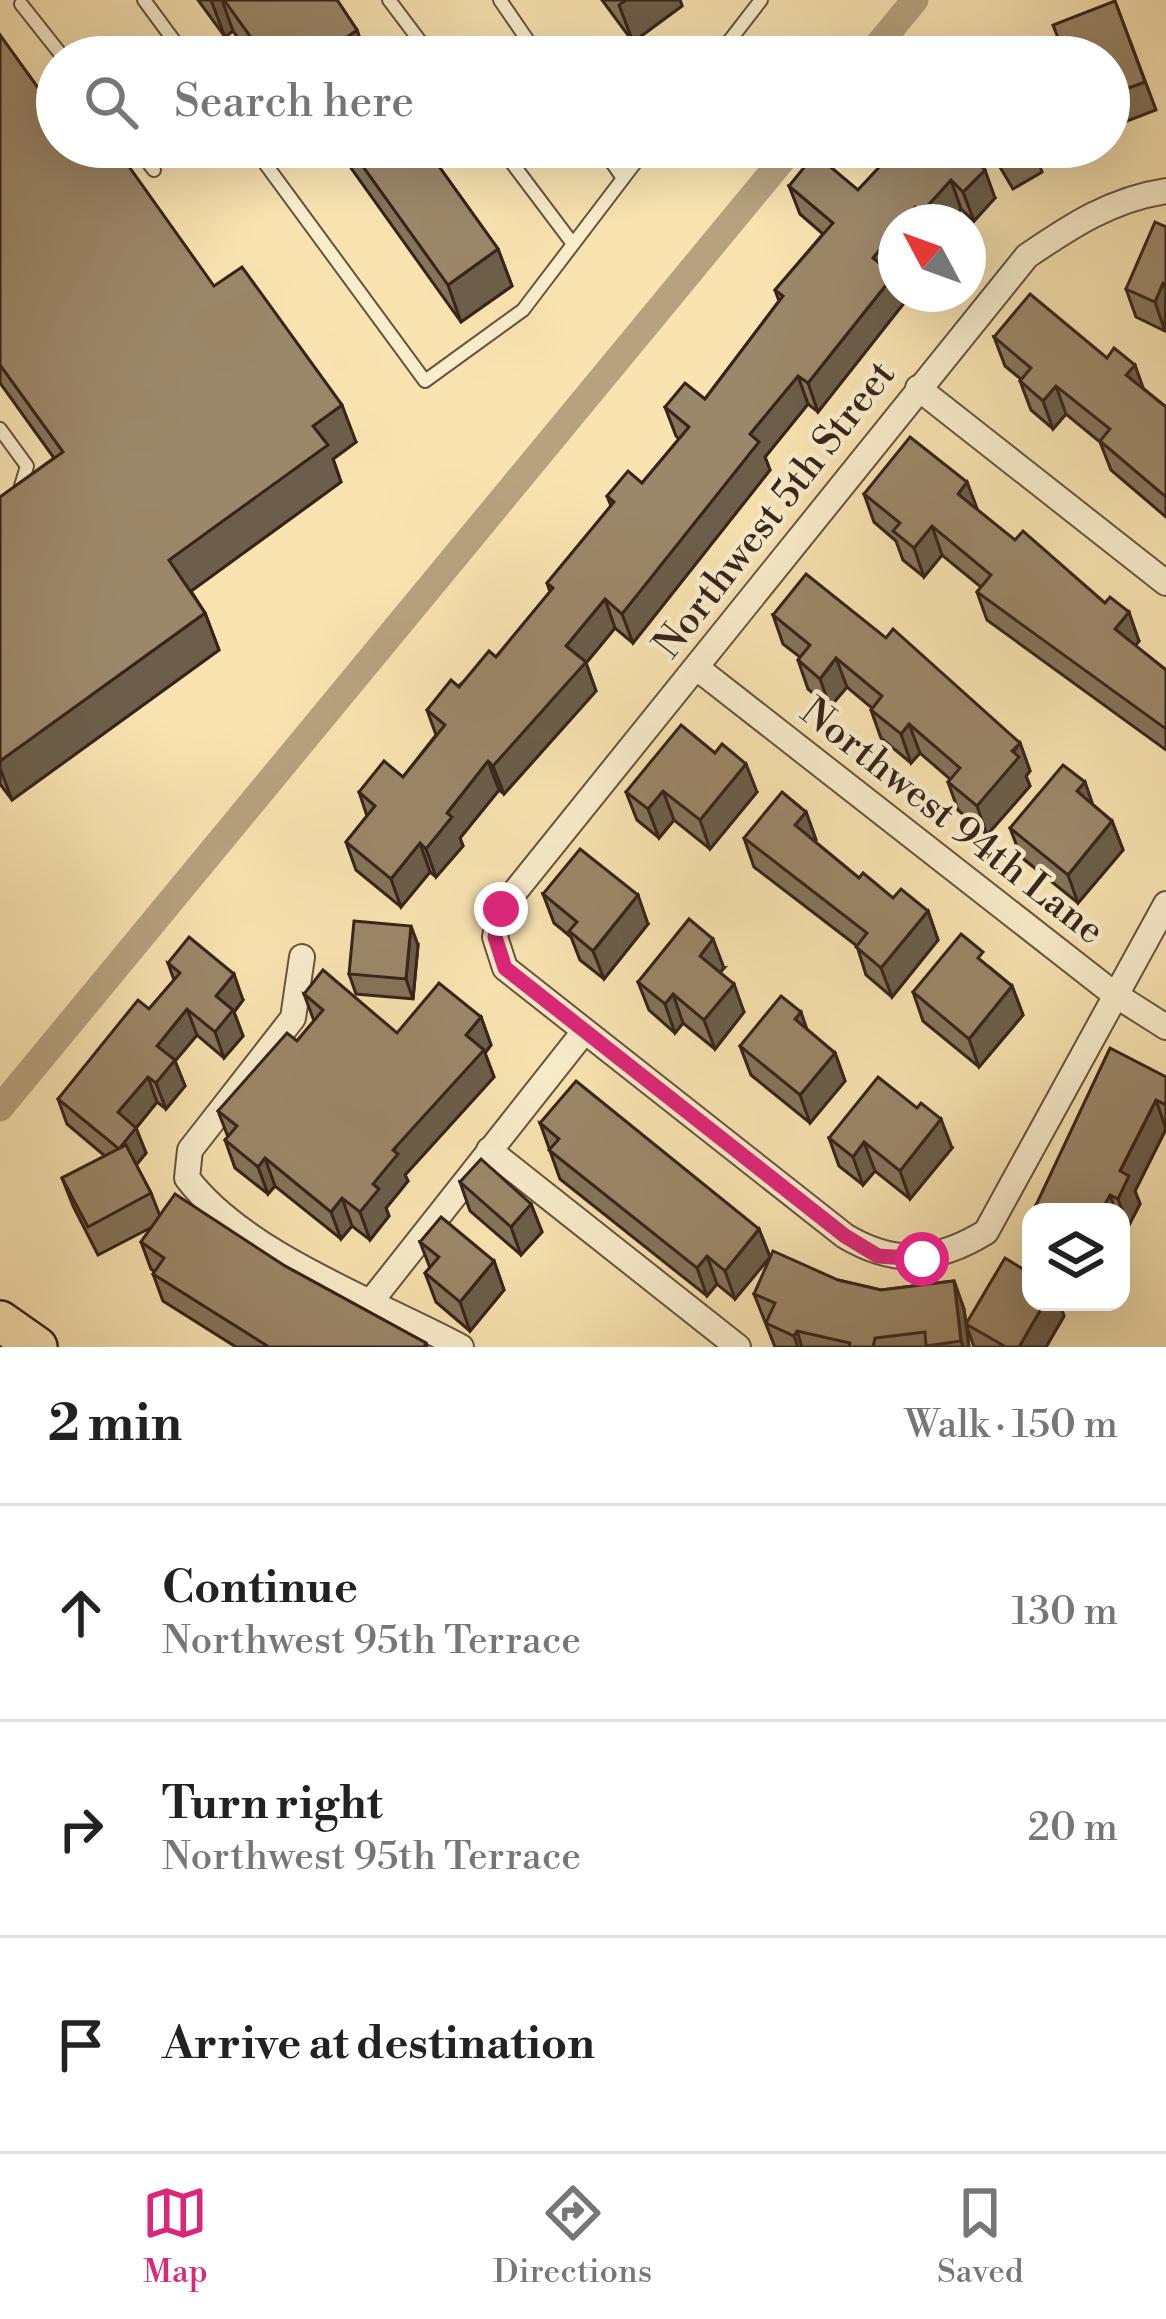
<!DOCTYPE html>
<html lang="en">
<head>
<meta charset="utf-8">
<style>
  :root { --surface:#fff; --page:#f6f6f6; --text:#222; --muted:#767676; --line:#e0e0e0; --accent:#db2777 }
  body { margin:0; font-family:"Libre Bodoni",serif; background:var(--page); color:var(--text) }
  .controls { position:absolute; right:36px; bottom:36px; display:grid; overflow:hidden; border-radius:24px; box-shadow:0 12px 48px #0002 }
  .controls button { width:108px; height:108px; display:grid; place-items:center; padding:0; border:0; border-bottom:3px solid var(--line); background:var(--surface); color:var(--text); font:60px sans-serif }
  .compass { position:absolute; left:878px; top:204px; width:108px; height:108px; border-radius:50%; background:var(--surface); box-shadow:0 12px 48px #0002; rotate:311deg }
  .stop { position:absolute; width:36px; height:36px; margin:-27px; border:9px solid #db2777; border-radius:50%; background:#fff }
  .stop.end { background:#db2777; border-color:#fff; box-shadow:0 3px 12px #0008 }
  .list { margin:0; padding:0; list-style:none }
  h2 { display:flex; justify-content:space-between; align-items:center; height:156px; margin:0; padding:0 48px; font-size:51px }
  h2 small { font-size:39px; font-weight:400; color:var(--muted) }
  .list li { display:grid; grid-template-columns:78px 1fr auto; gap:36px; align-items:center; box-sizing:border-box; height:216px; padding:0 48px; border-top:3px solid var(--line) }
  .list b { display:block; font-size:45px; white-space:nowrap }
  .list p { margin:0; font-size:39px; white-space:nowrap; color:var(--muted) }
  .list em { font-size:39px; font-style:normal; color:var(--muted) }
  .icon { flex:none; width:66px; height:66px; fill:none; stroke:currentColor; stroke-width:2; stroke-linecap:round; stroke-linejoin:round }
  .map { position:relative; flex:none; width:1166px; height:1347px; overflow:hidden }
  .search { position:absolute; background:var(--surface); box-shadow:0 12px 48px #0002; left:36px; right:36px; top:36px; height:132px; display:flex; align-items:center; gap:30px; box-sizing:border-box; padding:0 42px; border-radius:66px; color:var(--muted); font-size:45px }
  .sheet { height:804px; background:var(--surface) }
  nav { display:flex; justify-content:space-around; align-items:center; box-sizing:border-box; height:168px; border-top:3px solid var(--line); background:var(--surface); font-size:33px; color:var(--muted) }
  nav a { display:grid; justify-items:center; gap:6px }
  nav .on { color:var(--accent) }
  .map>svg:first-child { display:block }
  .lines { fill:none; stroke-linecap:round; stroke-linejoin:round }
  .canal { stroke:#b6a27e; stroke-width:27 }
  .lane-casing { stroke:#675340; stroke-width:16 }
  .street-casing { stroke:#675340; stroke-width:28 }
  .primary-casing { stroke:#37231b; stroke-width:44 }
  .lane { stroke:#faedcc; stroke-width:12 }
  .street { stroke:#faedcc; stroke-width:24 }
  .primary { stroke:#f8e3b1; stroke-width:39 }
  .wall { fill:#85745a; stroke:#37231b; stroke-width:3 }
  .shaded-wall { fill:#6c5e4a; stroke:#37231b; stroke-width:3 }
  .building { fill:#9b8769; stroke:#37231b; stroke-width:3 }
  .route { stroke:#db2777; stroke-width:15 }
  .labels { text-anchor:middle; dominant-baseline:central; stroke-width:9; stroke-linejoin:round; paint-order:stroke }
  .street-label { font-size:39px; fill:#37231b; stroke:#faedcc }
</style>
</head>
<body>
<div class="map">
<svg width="1166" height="1347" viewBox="0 0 1166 1347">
  <rect width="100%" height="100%" fill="#f8e3b1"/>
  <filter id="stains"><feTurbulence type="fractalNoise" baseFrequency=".00167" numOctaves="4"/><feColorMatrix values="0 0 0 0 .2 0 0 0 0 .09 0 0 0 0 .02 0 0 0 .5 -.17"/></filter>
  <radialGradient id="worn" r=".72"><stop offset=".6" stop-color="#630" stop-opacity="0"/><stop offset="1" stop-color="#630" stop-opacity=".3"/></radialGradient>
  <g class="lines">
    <g class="canal">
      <polyline points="868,57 915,0"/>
      <polyline points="0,1108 793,147"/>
    </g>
    <defs>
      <g id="lane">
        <polyline points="144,0 186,57"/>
        <polyline points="389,0 432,57"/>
        <polyline points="500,0 539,57"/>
        <polyline points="21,4 63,57"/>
        <polyline points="717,57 761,0"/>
        <polyline points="136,147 154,170"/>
        <polyline points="253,147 425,381 523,310 647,147"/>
        <polyline points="500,147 573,244"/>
        <polyline points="601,147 623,178"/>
        <polyline points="0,429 27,466 18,496 0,510"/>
      </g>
      <g id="street">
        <path d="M1166 191C1112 199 1071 226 1027 256L501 909 495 937 505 968 845 1236C895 1266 937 1262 986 1232L1166 904"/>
        <polyline points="918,388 1166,583"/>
        <polyline points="697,668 1114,994 1166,1027"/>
        <path d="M302 957 293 1018 190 1150 187 1178C244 1254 377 1302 461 1347"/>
        <polyline points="489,1150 738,1347"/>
        <polyline points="372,1300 583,1033"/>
      </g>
      <polyline id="primary" points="0,1321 37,1347"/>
    </defs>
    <use href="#lane" class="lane-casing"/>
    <use href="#street" class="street-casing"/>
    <use href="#primary" class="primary-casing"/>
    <use href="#lane" class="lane"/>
    <use href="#street" class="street"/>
    <use href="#primary" class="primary"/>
  </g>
  <g class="wall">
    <polygon points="198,0 337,0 357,30 366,57 252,57 233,31 225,37"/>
    <polygon points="602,0 680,0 682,6 633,42"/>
    <polygon points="1115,1 1156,110 1109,128 1109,57 1062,48"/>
    <polygon points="0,35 57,147 214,286 356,442 333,459 341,482 191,591 205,613 219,650 12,800 0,784 0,497 54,458 0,383"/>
    <polygon points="336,147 425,147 498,249 512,286 461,322"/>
    <polygon points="898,147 995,198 974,221 961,209 949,222 896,222 896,271 893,275 896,282 896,294 904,303 818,412 808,404 765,457 770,470 633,643 615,628 586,663 596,691 504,794 499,790 460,838 463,846 436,877 430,872 401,907 356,870 346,842 367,816 359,792 403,777 436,735 427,710 496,657 550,592 547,583 611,506 607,496 642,483 679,439 676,436 665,407 705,399 779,301 775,290 823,234 800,214 789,186 858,190"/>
    <polygon points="988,147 1067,147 1039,164 1042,172 1013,189"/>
    <polygon points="1166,227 1166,329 1165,331 1136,317 1126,289"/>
    <polygon points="994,337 1144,389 1166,407 1166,517 1111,470 1100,442 1066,414 1053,429 1031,410 1020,381 1022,380 1005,366"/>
    <polygon points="967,482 977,510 1139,641 1135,646 1166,670 1166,750 987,620 977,592 981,587 942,555 924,577 903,560 896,541 874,522 864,494"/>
    <polygon points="773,615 886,638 1020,743 1030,771 1026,776 1030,786 987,835 958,810 948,782 950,779 920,753 911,763 881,738 871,710 872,708 847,687 830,707 808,689 798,660 800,657 783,644"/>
    <polygon points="715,753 757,792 710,849 674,820 659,838 637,820 626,792"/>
    <polygon points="1093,805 1112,821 1123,850 1078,903 1021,857 1010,828"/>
    <polygon points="806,812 816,840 815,842 859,878 893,898 928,911 938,940 892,997 866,975 857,946 754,867 744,838"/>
    <polygon points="543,894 648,924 604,979 580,960 571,937 554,923"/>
    <polygon points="418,945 413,999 356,994 349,974"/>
    <polygon points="168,963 243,1000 234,1012 243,1036 224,1058 197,1035 175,1061 185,1086 166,1109 157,1102 136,1128 146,1153 136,1165 151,1193 160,1216 285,1266 426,1343 427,1347 236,1347 163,1301 153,1274 155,1272 151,1269 141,1242 152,1227 98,1255 73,1206 62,1178 105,1156 67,1124 58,1099 149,1009 174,980"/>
    <polygon points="989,967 1012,986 1023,1015 979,1067 923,1021 913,992"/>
    <polygon points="724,968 720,972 744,1012 715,1049 683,1023 675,1033 649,1010 638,982"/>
    <polygon points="304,994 397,1033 481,1017 491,1045 485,1053 494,1077 405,1175 408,1181 386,1208 389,1216 370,1240 352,1226 341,1239 275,1186 268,1194 235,1168 225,1140 228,1137 218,1111 297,1041 314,1021"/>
    <polygon points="807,1030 835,1053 845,1081 810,1123 751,1075 740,1046"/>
    <polygon points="1166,1077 1166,1129 1135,1191 1140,1204 1128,1227 1121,1223 1121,1212 1038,1212 1036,1205"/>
    <polygon points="540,1123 759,1229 770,1257 735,1299 717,1284 707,1296 560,1179"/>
    <polygon points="829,1138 952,1148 910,1199 875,1171 863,1185 839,1166"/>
    <polygon points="460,1182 531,1204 542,1232 521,1255 470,1211"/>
    <polygon points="420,1242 494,1261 504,1290 470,1331 436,1302 425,1273 430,1268"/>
    <polygon points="838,1280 881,1290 954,1281 964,1309 969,1347 775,1347 754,1294"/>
    <polygon points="1031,1302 1059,1302 1064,1316 1046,1347 974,1347 966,1324"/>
  </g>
  <g class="shaded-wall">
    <polygon points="211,0 222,0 233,31 225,37"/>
    <polygon points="626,0 680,0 682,6 633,42 619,5"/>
    <polygon points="357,30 366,57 354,57 347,37"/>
    <polygon points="985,170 995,198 974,221 963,192"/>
    <polygon points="951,180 961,209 949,222 924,222 921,213"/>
    <polygon points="915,207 920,222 903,222"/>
    <polygon points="896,230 896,271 884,286 873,258"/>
    <polygon points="498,249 512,286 461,322 448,285"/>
    <polygon points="894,275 896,282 896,294 901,294 904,303 818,412 808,383"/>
    <polygon points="1163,283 1166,290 1165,331 1155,302"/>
    <polygon points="1135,365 1145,393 1126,375"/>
    <polygon points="798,376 808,404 765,457 770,470 633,643 622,614 750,434"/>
    <polygon points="1056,386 1066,414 1053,429 1043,401"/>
    <polygon points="342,405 356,442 333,459 341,482 183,597 169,560 313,426"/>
    <polygon points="967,482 978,511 958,494"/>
    <polygon points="932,526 942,555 924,577 914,548"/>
    <polygon points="605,599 615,628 586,663 596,691 504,794 493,766 566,646"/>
    <polygon points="1129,612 1139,641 1125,658 1115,629"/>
    <polygon points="205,613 219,650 12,800 0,768 0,761"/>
    <polygon points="836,658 847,687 830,707 820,679"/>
    <polygon points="909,724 920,753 911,763 901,734"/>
    <polygon points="1020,743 1030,771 1026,776 1030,786 987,835 977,806"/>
    <polygon points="488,761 499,790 460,838 463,846 436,877 426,849 447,813"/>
    <polygon points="746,764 757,792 710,849 700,820"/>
    <polygon points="1085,782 1095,811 1077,791"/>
    <polygon points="663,791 674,820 659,838 648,809"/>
    <polygon points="806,812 816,840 805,854 795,825"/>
    <polygon points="1112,821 1123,850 1078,903 1068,875"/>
    <polygon points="420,843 430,872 401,907 391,879"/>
    <polygon points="638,895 648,924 604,979 593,951"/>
    <polygon points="928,911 938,940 892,997 881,968"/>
    <polygon points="411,926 418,945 413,999 406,979"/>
    <polygon points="713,939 724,968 710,984 700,956"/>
    <polygon points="234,974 243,1000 234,1012 243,1036 224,1058 215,1032 216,996"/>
    <polygon points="734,984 744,1012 715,1049 704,1020"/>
    <polygon points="1012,986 1023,1015 979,1067 969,1039"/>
    <polygon points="673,994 683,1023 675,1033 665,1004"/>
    <polygon points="187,1009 197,1035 175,1061 185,1086 166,1109 156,1083 157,1046"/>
    <polygon points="801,1012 811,1041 795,1019"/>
    <polygon points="481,1017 491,1045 485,1053 494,1077 405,1175 408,1181 386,1208 389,1216 370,1240 360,1212 373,1184 466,1035"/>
    <polygon points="835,1053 845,1081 810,1123 800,1095"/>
    <polygon points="148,1077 157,1102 136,1128 146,1153 128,1175 119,1149 118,1112"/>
    <polygon points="1156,1100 1166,1129 1135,1191 1140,1204 1128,1227 1118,1199 1120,1171"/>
    <polygon points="941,1119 952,1148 910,1199 900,1171"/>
    <polygon points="864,1142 875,1171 863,1185 853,1157"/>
    <polygon points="265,1158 275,1186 268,1194 258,1167"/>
    <polygon points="1110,1195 1116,1212 1101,1212"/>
    <polygon points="342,1198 352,1226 341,1239 331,1212"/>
    <polygon points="531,1204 542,1232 521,1255 511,1227"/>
    <polygon points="759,1229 770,1257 735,1299 725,1271"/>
    <polygon points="707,1256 717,1284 707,1296 697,1268"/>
    <polygon points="494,1261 504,1290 470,1331 460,1302"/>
    <polygon points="954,1281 964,1309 969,1347 963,1347 961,1341"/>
    <polygon points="1045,1302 1059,1302 1064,1316 1046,1347 1019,1347"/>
    <polygon points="797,1331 802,1347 798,1347 794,1336"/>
  </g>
  <g class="building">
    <polygon points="224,0 337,0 357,30 347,37 361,57 265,57"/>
    <polygon points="1115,1 1145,82 1109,95 1109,57 1047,57 1062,48 1053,25"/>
    <polygon points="0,35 57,114 57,147 115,147 214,286 242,267 342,405 313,426 328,445 169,560 205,613 0,761 0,497 63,452 0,365"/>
    <polygon points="349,147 425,147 498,249 448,285"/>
    <polygon points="898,147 961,147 985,170 963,192 951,180 921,213 915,207 903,222 896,222 896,230 873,258 894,275 808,383 798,376 750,434 759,442 622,614 605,599 566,646 586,662 493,766 488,761 447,813 452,817 426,849 420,843 391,879 346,842 375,806 359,792 384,761 403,777 445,725 427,710 451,680 459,687 489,651 496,657 553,588 547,583 614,502 607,496 628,471 642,483 689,427 665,407 685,383 705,399 783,296 775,290 833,223 789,186 815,154 858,190"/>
    <polygon points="995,147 1025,147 1003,160"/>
    <polygon points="1155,222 1166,227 1166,284 1163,283 1155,302 1126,289"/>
    <polygon points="1030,294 1107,358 1114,348 1135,365 1126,375 1166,407 1166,497 1100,441 1110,429 1056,386 1043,401 1020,381 1031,368 994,337"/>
    <polygon points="910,437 967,482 958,494 1015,540 1023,531 1105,603 1110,597 1129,612 1115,629 1166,670 1166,729 977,592 991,575 932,526 914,548 893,531 900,523 864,494"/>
    <polygon points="806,574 886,638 893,629 1020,743 1012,751 1019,757 977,806 948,782 960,768 909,724 901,734 871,710 882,696 836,658 820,679 798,660 810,645 773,615"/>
    <polygon points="681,725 715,753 722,744 746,764 700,820 663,791 648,809 626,792"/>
    <polygon points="1063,765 1085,782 1077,791 1112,821 1068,875 1010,828"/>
    <polygon points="782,792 806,812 795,825 859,878 863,873 893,898 901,889 928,911 881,968 856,947 867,933 744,838"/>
    <polygon points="580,849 638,895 593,951 569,931 577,922 543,894"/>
    <polygon points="689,919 713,939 700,956 734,984 704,1020 673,994 665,1004 638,982"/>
    <polygon points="354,921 411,926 406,979 349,974"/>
    <polygon points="961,934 983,952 978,958 1012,986 969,1039 913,992"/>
    <polygon points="189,937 234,974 216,996 233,1010 215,1032 187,1009 157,1046 175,1060 156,1083 148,1077 118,1112 136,1128 119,1149 58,1099 138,1000 149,1009 180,973 168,963"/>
    <polygon points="323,970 397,1033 439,983 481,1017 466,1035 484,1050 393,1150 398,1154 373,1184 379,1189 360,1212 342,1198 331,1212 265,1158 258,1167 225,1140 237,1126 218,1111 287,1033 297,1041 323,1010 304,994"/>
    <polygon points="781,996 801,1012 795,1019 835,1053 800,1095 740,1046"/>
    <polygon points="1110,1048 1166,1077 1166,1105 1156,1100 1120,1171 1129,1176 1118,1199 1110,1195 1101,1212 1049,1212 1036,1205"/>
    <polygon points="878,1077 917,1108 921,1103 941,1119 900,1171 864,1142 853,1157 829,1138"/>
    <polygon points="576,1081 759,1229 725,1271 707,1256 697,1268 549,1150 559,1139 540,1123"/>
    <polygon points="126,1145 151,1193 88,1227 62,1178"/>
    <polygon points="481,1159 531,1204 511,1227 460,1182"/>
    <polygon points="175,1194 285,1266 426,1343 424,1347 269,1347 153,1274 164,1258 141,1242"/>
    <polygon points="441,1217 494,1261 460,1302 425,1273 439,1257 420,1242"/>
    <polygon points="773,1251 838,1280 881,1290 954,1281 961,1341 926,1346 925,1332 875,1338 873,1347 849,1347 850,1343 797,1331 794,1336 766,1323 775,1303 754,1294"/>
    <polygon points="1005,1258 1031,1274 1031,1302 1045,1302 1019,1347 1006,1347 966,1324"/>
  </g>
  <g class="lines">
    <polyline class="route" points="501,909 495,937 505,968 845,1236 878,1256 922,1259"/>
  </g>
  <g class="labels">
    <g class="street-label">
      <text transform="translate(775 510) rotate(-52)">Northwest 5th Street</text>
      <text transform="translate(952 822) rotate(38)">Northwest 94th Lane</text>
    </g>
  </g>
  <rect width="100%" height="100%" filter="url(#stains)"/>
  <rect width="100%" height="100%" fill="url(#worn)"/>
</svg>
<div class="controls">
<button><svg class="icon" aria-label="layers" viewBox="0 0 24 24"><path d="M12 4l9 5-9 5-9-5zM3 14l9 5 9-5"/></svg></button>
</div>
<svg class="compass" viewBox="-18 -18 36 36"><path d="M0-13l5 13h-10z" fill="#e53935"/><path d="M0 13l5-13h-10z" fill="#767676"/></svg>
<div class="stop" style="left:922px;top:1259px"></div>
<div class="stop end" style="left:501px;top:909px"></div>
<div class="search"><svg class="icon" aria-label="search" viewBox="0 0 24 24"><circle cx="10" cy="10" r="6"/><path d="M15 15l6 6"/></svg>Search here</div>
</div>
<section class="sheet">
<h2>2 min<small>Walk · 150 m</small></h2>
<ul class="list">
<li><svg class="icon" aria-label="ahead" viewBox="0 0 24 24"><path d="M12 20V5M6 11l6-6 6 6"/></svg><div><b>Continue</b><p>Northwest 95th Terrace</p></div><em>130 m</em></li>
<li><svg class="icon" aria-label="right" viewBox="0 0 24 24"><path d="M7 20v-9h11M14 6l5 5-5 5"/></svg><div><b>Turn right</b><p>Northwest 95th Terrace</p></div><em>20 m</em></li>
<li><svg class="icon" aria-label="arrive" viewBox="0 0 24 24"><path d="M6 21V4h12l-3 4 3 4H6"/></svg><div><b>Arrive at destination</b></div></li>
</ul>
</section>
<nav>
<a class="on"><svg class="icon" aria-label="map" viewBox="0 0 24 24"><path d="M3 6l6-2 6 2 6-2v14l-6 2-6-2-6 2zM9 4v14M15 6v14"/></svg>Map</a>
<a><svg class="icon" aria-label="directions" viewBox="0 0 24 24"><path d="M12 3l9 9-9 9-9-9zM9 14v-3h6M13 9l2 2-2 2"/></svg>Directions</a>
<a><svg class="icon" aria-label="saved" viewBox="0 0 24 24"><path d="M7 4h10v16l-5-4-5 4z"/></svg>Saved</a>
</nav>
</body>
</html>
